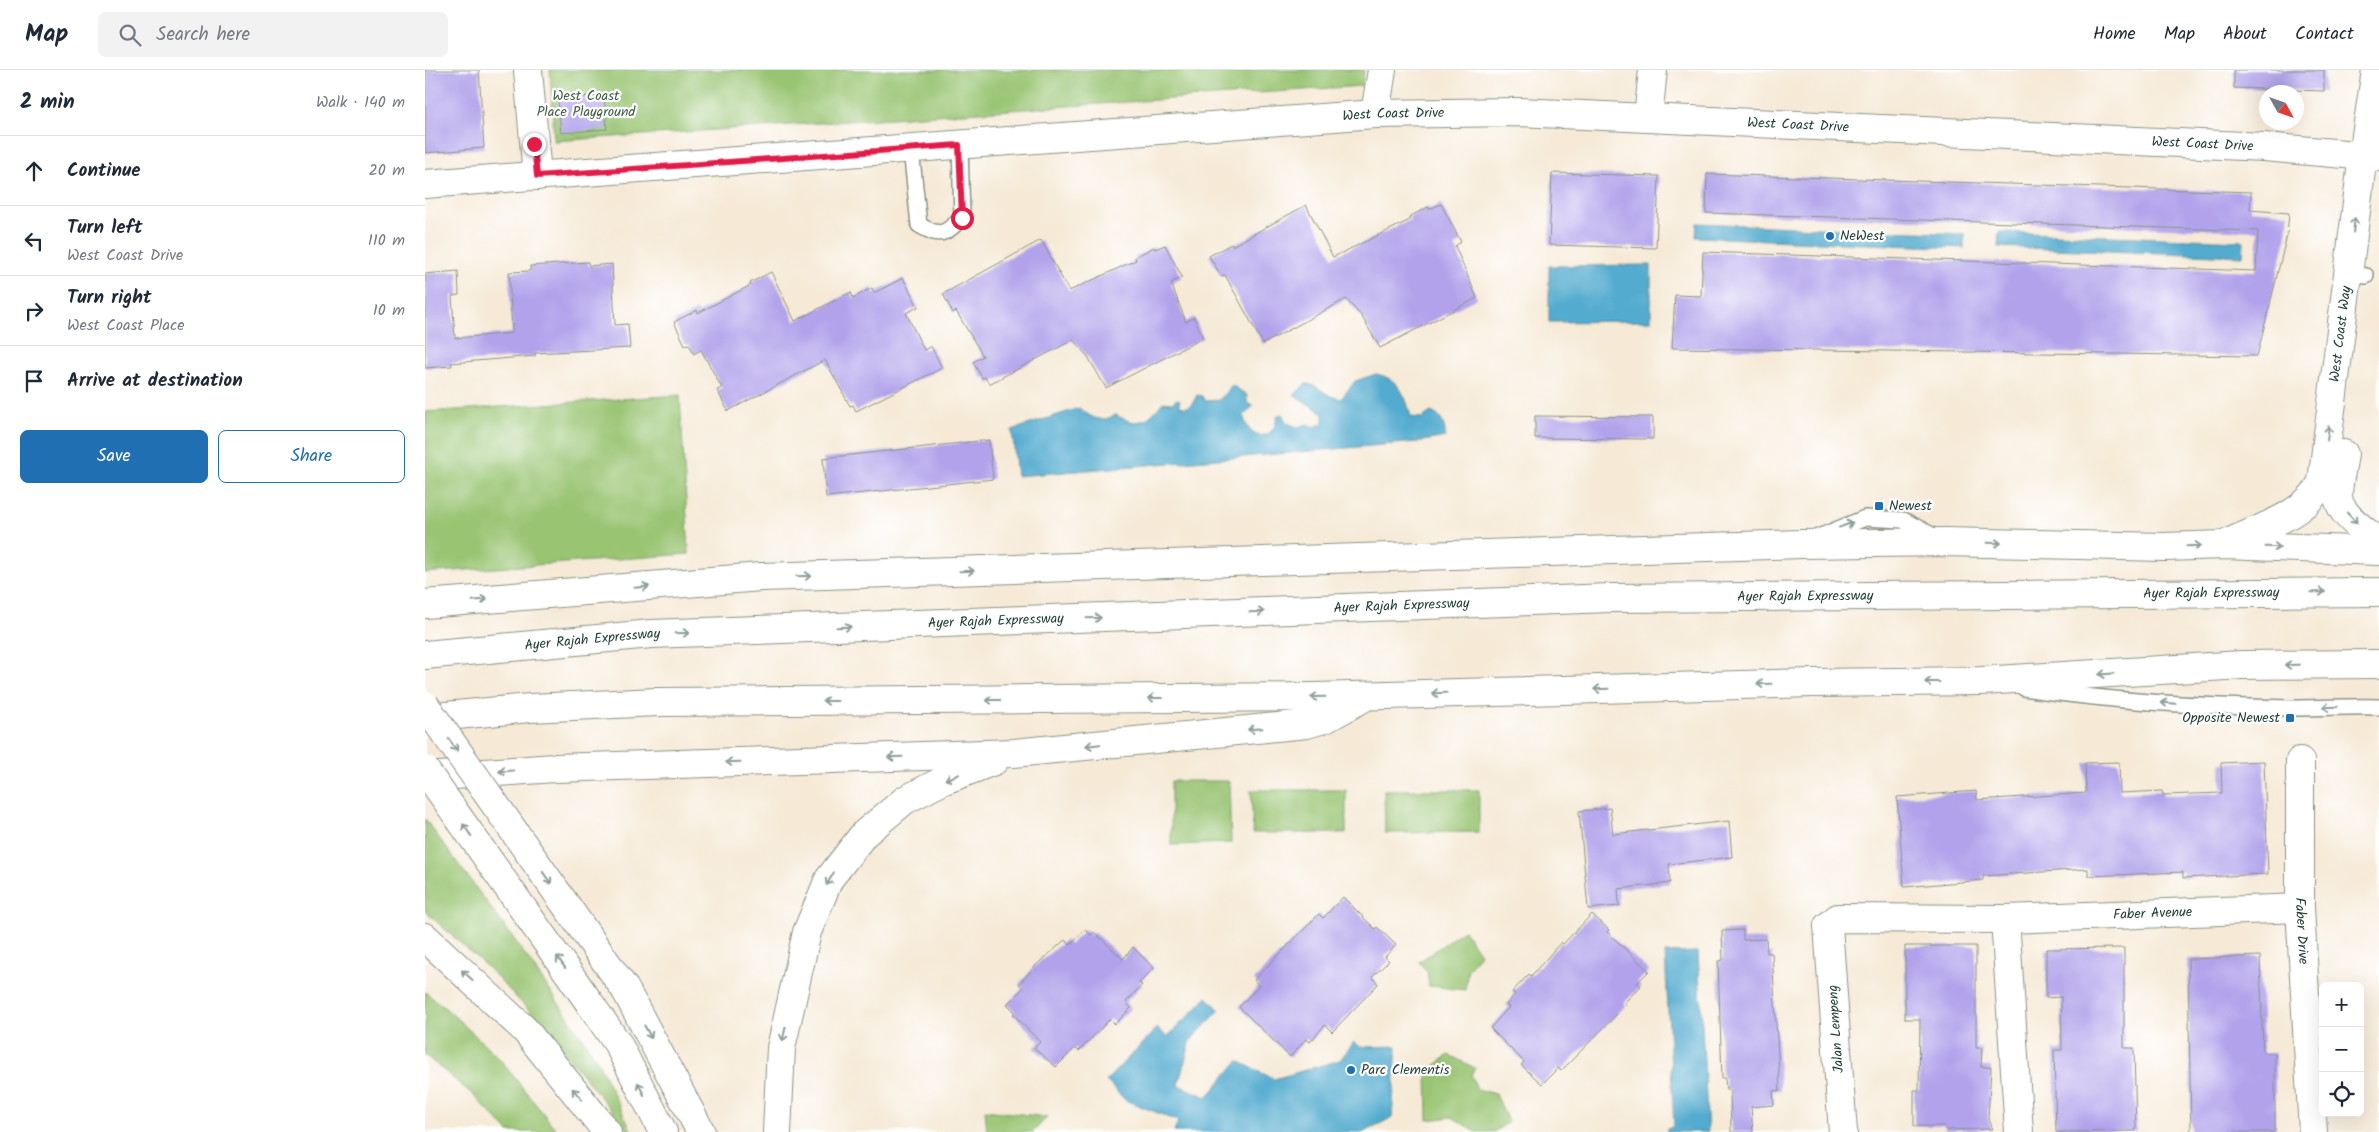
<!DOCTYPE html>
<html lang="en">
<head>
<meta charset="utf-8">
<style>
  :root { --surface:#fff; --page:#f2f2f3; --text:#1f2937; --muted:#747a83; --line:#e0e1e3; --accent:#1f6fb2 }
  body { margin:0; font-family:Kalam,sans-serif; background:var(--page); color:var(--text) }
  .controls { position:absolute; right:15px; bottom:15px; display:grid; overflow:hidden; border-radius:8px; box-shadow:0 5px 20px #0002 }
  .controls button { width:45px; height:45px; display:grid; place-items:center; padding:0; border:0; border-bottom:1px solid var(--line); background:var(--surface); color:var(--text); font:25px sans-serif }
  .compass { position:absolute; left:1834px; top:15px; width:45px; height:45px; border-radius:50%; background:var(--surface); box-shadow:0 5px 20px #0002; rotate:130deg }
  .stop { position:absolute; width:15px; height:15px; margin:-11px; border:4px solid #e11d48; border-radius:50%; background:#fff }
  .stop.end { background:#e11d48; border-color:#fff; box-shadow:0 1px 5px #0008 }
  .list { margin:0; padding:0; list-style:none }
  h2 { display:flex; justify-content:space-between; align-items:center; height:65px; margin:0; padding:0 20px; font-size:21px }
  h2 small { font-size:16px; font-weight:400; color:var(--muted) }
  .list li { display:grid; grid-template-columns:32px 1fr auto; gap:15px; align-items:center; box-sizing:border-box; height:70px; padding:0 20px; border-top:1px solid var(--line) }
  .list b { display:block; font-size:19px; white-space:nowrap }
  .list p { margin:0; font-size:16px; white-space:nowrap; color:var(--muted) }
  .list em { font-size:16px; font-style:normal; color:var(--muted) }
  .actions { display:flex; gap:10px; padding:15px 20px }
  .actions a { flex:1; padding:11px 0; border:1px solid var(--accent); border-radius:8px; text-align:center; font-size:18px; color:var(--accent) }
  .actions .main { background:var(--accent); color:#fff }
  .icon { flex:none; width:28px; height:28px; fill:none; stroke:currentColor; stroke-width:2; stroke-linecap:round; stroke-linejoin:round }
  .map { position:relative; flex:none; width:1954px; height:1062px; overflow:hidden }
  header { display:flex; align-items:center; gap:30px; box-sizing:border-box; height:70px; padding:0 25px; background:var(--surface); border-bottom:1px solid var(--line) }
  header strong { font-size:24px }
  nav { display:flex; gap:28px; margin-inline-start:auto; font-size:18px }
  .search { width:350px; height:45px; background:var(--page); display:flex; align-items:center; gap:12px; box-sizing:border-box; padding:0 18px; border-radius:8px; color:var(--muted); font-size:19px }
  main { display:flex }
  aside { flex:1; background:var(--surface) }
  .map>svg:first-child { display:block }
  .green { fill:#99c472; stroke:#5c8053 }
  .water { fill:#52abcf; stroke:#387482 }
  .building { fill:#b1a2eb }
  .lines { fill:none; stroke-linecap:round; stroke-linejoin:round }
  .lane-casing { stroke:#8a9486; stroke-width:18 }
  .street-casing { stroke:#8a9486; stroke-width:30 }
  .secondary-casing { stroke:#8a9486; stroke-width:30 }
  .highway-casing { stroke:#8a9486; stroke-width:30 }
  .lane { stroke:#fff; stroke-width:15 }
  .street { stroke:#fff; stroke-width:28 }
  .secondary { stroke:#fff; stroke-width:28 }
  .highway { stroke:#fff; stroke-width:28 }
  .highway-bridge-casing { stroke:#8a9486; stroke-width:30; stroke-linecap:butt }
  .highway-bridge { stroke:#fff; stroke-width:28 }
  .oneway { stroke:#8f9e9a }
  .route { stroke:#e11d48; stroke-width:6 }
  .poi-dot { fill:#1f6fb2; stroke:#fff; stroke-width:2 }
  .labels { text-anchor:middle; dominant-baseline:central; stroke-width:4.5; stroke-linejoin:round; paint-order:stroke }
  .park-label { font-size:14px; fill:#3e5f44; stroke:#fff }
  .street-label { font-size:14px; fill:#1f3d34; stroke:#fff }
  .poi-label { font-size:14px; fill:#1f3d34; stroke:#fff; text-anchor:start }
</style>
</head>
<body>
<header>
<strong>Map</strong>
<div class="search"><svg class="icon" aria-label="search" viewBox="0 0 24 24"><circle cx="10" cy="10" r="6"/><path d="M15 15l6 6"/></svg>Search here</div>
<nav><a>Home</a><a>Map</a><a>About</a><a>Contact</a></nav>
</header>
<main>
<aside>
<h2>2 min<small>Walk · 140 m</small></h2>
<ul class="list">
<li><svg class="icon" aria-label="ahead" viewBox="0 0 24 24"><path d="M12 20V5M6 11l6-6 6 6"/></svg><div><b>Continue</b></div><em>20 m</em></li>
<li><svg class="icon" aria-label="left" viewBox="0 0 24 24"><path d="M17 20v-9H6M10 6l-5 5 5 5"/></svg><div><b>Turn left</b><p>West Coast Drive</p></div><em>110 m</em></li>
<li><svg class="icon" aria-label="right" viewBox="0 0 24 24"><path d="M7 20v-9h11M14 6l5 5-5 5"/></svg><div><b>Turn right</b><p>West Coast Place</p></div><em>10 m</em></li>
<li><svg class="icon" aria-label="arrive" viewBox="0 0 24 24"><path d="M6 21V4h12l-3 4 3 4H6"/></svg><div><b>Arrive at destination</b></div></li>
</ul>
<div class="actions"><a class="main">Save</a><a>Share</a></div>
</aside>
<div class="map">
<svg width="1954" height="1062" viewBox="0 0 1954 1062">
  <rect width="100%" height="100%" fill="#fff"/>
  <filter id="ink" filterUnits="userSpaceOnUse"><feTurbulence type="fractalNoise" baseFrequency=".02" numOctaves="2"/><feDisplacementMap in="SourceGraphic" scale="10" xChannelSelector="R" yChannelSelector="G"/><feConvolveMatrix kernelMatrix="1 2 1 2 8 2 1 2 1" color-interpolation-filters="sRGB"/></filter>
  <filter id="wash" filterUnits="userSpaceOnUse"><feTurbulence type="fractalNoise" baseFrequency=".0096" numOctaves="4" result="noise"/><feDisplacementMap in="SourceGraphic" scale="20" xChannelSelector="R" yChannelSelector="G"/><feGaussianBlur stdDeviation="1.12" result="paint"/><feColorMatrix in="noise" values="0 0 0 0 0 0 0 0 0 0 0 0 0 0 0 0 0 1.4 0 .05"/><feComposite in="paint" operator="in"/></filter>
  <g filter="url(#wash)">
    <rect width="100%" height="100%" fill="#f6ead7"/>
    <g class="green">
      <polygon points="125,0 939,0 937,16 129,71"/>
      <polygon points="255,325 264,484 0,503 0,342"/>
      <polygon points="804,711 806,773 746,775 746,711"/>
      <polygon points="826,720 921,720 921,763 828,763"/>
      <polygon points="959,720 1054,720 1054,762 960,763"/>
      <polygon points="0,749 94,876 139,941 172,990 207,1062 204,1062 112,949 62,897 0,841"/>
      <polygon points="1039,860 1055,884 1043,899 1040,920 1004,916 1002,901 994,892"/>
      <polygon points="0,922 25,942 73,987 133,1062 84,1062 47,1024 0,985"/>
      <polygon points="1024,985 1050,998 1046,1005 1052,1019 1071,1024 1083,1052 1069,1062 1051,1062 1027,1047 1003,1050 1002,1001"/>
      <polygon points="560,1040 622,1047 608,1062 562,1062"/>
    </g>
    <g class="water">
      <polygon points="1272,153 1539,164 1539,178 1271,167"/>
      <polygon points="1574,162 1819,171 1818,186 1573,177"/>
      <polygon points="1226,195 1226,251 1124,252 1124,196"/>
      <path d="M951 304C974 308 981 326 986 347L997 348 1006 342C1018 347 1019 354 1021 367L993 372 592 406 587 360 654 338C669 349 674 353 691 345 714 358 723 351 738 332L747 333 752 329 755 330 754 335C764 341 768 333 772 325L777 326 780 331 794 330 807 315 822 325V333L828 336 819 346C822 372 851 372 852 346L857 344 862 353 873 357 882 354 889 357 898 353V343L869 325 880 314C894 314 899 326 916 329L930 311Z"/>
      <polygon points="1273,882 1283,1062 1242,1062 1242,1058 1249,1056 1240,883"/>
      <polygon points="782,927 795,940 766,970 753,1015 782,1027 813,991 849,1009 915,990 929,972 936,977 972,976 967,1048 937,1062 749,1062 753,1051 700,1030 681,1011 732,958 742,967"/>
    </g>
    <g id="blocks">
      <g class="building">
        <polygon points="0,0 54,0 59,78 0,83"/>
        <polygon points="1809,0 1899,0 1899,21 1809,18"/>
        <polygon points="179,25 182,59 136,63 133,29"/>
        <polygon points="1127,103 1234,106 1231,178 1124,175"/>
        <polygon points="1282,104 1826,122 1825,140 1864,143 1862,165 1832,286 1247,278 1250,225 1276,226 1278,182 1831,201 1833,161 1281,143"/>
        <polygon points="1016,134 1036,172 1030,176 1052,228 955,278 937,247 921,229 838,274 800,205 796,206 784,186 806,174 807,176 881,135 908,187 985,150 984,147 1003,137 1004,139"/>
        <polygon points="616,170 644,221 711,190 710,187 729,177 730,179 740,175 757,207 746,213 761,252 769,247 778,268 681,318 663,287 648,270 564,314 560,307 557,308 548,292 558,286 531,241 528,243 518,224"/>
        <polygon points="163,192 164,196 187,194 190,255 203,254 205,278 110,283 110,286 26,293 27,296 0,298 0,204 33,201 34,225 27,226 30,268 43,267 87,263 84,202 105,201 105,196"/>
        <polygon points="346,202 370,251 426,222 428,228 447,218 449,223 478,208 493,237 481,243 499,280 506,276 517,298 431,341 428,335 425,336 400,290 303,341 292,320 297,318 276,280 269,284 264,274 260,275 249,252 272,240 273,243 326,215 325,213"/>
        <polygon points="1110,346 1228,347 1228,369 1110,368"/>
        <polygon points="564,370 568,409 401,427 398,388"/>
        <polygon points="1839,691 1843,804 1758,808 1758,802 1663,806 1663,799 1558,806 1558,810 1479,817 1472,727 1551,721 1552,730 1661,723 1660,693 1694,692 1695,723 1737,721 1738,725 1797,723 1796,693"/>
        <polygon points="1185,738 1188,764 1304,751 1307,787 1244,794 1245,813 1193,819 1194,836 1163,839 1154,741"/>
        <polygon points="918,827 950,859 952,857 971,875 960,887 964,891 947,907 953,914 907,962 900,955 885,972 881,969 865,987 814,937 834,916 829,910 894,844 898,848"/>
        <polygon points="1167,844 1184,860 1182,862 1224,901 1212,913 1216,916 1199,933 1201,935 1136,1001 1133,998 1117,1014 1096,995 1099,992 1065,958 1084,937 1081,935 1090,924 1087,922 1104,904 1106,906 1136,872 1138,874"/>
        <polygon points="660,859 666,865 669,862 698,889 708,877 729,898 714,913 717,915 701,932 706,938 690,954 685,949 654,981 650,978 631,997 609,978 615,972 588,944 590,942 582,934 598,918 594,914 610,896 640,870 645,875"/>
        <polygon points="1318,860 1318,870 1341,869 1342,883 1347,883 1355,1020 1348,1021 1349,1035 1326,1037 1328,1062 1306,1062 1305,1020 1301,1020 1300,1008 1297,1008 1293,891 1298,890 1297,861"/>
        <polygon points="1480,876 1551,876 1551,978 1557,978 1556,997 1566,997 1563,1049 1567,1059 1520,1060 1520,1056 1489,1056 1489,1020 1494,1020 1495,949 1480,949"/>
        <polygon points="1699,878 1699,978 1709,978 1711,1061 1631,1062 1629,980 1637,980 1636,927 1621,928 1621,879"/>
        <polygon points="1835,886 1838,983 1850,983 1850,1062 1766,1062 1763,889"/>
      </g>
    </g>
  </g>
  <g filter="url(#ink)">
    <use href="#blocks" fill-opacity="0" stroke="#8a9486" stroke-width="1"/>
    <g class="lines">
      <defs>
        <g id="lane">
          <path d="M486 79 494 155C516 168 520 164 537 148L535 75"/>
          <polyline points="1923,204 1941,206"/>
          <polyline points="1391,468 1440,448 1478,450 1512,468"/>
          <path d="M1599 618C1690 632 1782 637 1874 638 1900 638 1927 636 1954 637"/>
        </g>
        <g id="street">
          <polyline points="103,0 112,106"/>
          <polyline points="950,44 957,0"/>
          <polyline points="1223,48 1228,0"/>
          <path id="s1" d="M0 114 950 44 1094 42 1839 77 1954 87"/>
          <path id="s2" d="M1875 691V838L1888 1062"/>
          <polyline points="1580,849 1594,1062"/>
          <path id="s3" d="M1418 1062 1403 856 1413 848 1580 849 1875 838"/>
        </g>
        <g id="secondary">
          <path d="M1919 384C1917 398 1913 413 1913 426 1914 445 1941 461 1954 472"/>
          <path id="s4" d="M1799 475C1831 459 1881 446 1897 412L1938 85 1951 0"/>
        </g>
        <g id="highway">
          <polyline points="0,534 336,507 1376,474 1520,472 1739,477 1799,475 1954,481"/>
          <path id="s5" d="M0 585 226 564 1185 528 1954 522"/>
          <polyline points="0,648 105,638 232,632 890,627 1387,613 1556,611 1817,595 1954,594"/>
          <polyline points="0,707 130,698 589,683 882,654 902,648 938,628"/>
          <polyline points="0,867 100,960 182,1062"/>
          <polyline points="200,919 276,1062"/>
          <polyline points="164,932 193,974 238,1062"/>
          <polyline points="352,1062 356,978 382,862 404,809 439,764 480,730 517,711 569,691"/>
        </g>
      </defs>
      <use href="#lane" class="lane-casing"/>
      <use href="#street" class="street-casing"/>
      <use href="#secondary" class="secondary-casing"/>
      <use href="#highway" class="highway-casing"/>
      <use href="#lane" class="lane"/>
      <use href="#street" class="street"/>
      <use href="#secondary" class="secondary"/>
      <use href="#highway" class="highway"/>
      <defs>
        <g id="highway-bridge">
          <polyline points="0,635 200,919"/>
          <polyline points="0,700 164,932"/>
        </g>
      </defs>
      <use href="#highway-bridge" class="highway-bridge-casing"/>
      <use href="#highway-bridge" class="highway-bridge"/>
    </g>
    <defs><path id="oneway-shaft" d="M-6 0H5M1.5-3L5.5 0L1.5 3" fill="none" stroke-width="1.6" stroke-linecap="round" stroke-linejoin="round" transform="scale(1.25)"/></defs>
    <g class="oneway">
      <use href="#oneway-shaft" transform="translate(1929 155) rotate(-83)"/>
      <use href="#oneway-shaft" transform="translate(1903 363) rotate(-83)"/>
      <use href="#oneway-shaft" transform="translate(1927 448) rotate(47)"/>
      <use href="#oneway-shaft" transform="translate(1421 455) rotate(-21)"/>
      <use href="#oneway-shaft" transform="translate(1569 473) rotate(1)"/>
      <use href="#oneway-shaft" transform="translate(1769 476) rotate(-2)"/>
      <use href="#oneway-shaft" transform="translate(1848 477) rotate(2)"/>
      <use href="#oneway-shaft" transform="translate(542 501) rotate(-2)"/>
      <use href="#oneway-shaft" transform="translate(379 506) rotate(-2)"/>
      <use href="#oneway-shaft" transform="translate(217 517) rotate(-5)"/>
      <use href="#oneway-shaft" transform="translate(1893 522) rotate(-1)"/>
      <use href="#oneway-shaft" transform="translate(55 530) rotate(-5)"/>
      <use href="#oneway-shaft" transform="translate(832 542) rotate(-2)"/>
      <use href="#oneway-shaft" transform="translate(669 548) rotate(-2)"/>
      <use href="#oneway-shaft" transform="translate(419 557) rotate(-2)"/>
      <use href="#oneway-shaft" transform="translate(257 563) rotate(-2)"/>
      <use href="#oneway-shaft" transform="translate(1867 595) rotate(179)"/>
      <use href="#oneway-shaft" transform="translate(1681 604) rotate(176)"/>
      <use href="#oneway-shaft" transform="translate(1507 612) rotate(180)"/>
      <use href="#oneway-shaft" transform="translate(1339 614) rotate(178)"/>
      <use href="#oneway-shaft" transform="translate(1176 619) rotate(178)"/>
      <use href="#oneway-shaft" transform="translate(1014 623) rotate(178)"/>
      <use href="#oneway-shaft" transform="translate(893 627) rotate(179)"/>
      <use href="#oneway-shaft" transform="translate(730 628) rotate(180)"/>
      <use href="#oneway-shaft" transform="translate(568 630) rotate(180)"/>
      <use href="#oneway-shaft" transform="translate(405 631) rotate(180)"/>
      <use href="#oneway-shaft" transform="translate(1743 633) rotate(-175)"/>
      <use href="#oneway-shaft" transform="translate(1905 637) rotate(178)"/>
      <use href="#oneway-shaft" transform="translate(830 659) rotate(175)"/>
      <use href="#oneway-shaft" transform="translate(28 675) rotate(55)"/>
      <use href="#oneway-shaft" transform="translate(668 675) rotate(174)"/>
      <use href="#oneway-shaft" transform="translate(470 687) rotate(178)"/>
      <use href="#oneway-shaft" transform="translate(308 692) rotate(178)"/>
      <use href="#oneway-shaft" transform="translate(81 701) rotate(176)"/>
      <use href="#oneway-shaft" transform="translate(527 707) rotate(159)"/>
      <use href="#oneway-shaft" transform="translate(42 760) rotate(-125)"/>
      <use href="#oneway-shaft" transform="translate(122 808) rotate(55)"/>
      <use href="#oneway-shaft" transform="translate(405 809) rotate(120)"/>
      <use href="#oneway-shaft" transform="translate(136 892) rotate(-125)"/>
      <use href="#oneway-shaft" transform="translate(42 905) rotate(-138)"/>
      <use href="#oneway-shaft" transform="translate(223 962) rotate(61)"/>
      <use href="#oneway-shaft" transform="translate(359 964) rotate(103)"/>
      <use href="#oneway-shaft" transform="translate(216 1019) rotate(-117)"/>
      <use href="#oneway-shaft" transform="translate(152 1024) rotate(-129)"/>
    </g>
  </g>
  <g class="lines" filter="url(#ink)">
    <polyline class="route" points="109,74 112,106 534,75 537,148"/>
  </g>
  <g class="poi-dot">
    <circle cx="1405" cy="166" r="5"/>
    <rect x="1449" y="431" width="10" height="10" rx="2.5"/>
    <rect x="1860" y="643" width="10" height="10" rx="2.5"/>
    <circle cx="926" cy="1000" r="5"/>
  </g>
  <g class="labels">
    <g class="park-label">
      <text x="161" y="26">West Coast<tspan x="161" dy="16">Place Playground</tspan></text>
    </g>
    <g class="street-label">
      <text stroke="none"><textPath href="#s1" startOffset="971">West Coast Drive</textPath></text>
      <text stroke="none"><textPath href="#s1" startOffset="1376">West Coast Drive</textPath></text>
      <text stroke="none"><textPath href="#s1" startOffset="1781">West Coast Drive</textPath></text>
      <text stroke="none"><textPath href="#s4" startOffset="268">West Coast Way</textPath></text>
      <text stroke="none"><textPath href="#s5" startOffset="1788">Ayer Rajah Expressway</textPath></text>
      <text stroke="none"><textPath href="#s5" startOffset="1382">Ayer Rajah Expressway</textPath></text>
      <text stroke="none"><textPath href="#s5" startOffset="978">Ayer Rajah Expressway</textPath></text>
      <text stroke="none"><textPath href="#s5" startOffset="572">Ayer Rajah Expressway</textPath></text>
      <text stroke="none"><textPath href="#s5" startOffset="168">Ayer Rajah Expressway</textPath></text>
      <text stroke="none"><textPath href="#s3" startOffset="534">Faber Avenue</textPath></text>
      <text stroke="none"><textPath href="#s2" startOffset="170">Faber Drive</textPath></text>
      <text transform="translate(1411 959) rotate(-94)">Jalan Lempeng</text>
    </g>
    <g class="poi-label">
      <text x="1415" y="166">NeWest</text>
      <text x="1464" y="436">Newest</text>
      <text x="1855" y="648" text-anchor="end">Opposite Newest</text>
      <text x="936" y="1000">Parc Clementis</text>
    </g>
  </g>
</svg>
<div class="controls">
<button>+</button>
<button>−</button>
<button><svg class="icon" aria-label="locate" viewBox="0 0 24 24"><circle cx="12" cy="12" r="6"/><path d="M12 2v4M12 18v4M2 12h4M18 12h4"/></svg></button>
</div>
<svg class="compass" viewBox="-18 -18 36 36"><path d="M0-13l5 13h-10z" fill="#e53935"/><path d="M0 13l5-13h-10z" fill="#747a83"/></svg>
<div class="stop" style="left:537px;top:148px"></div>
<div class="stop end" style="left:109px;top:74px"></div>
</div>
</main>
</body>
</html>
